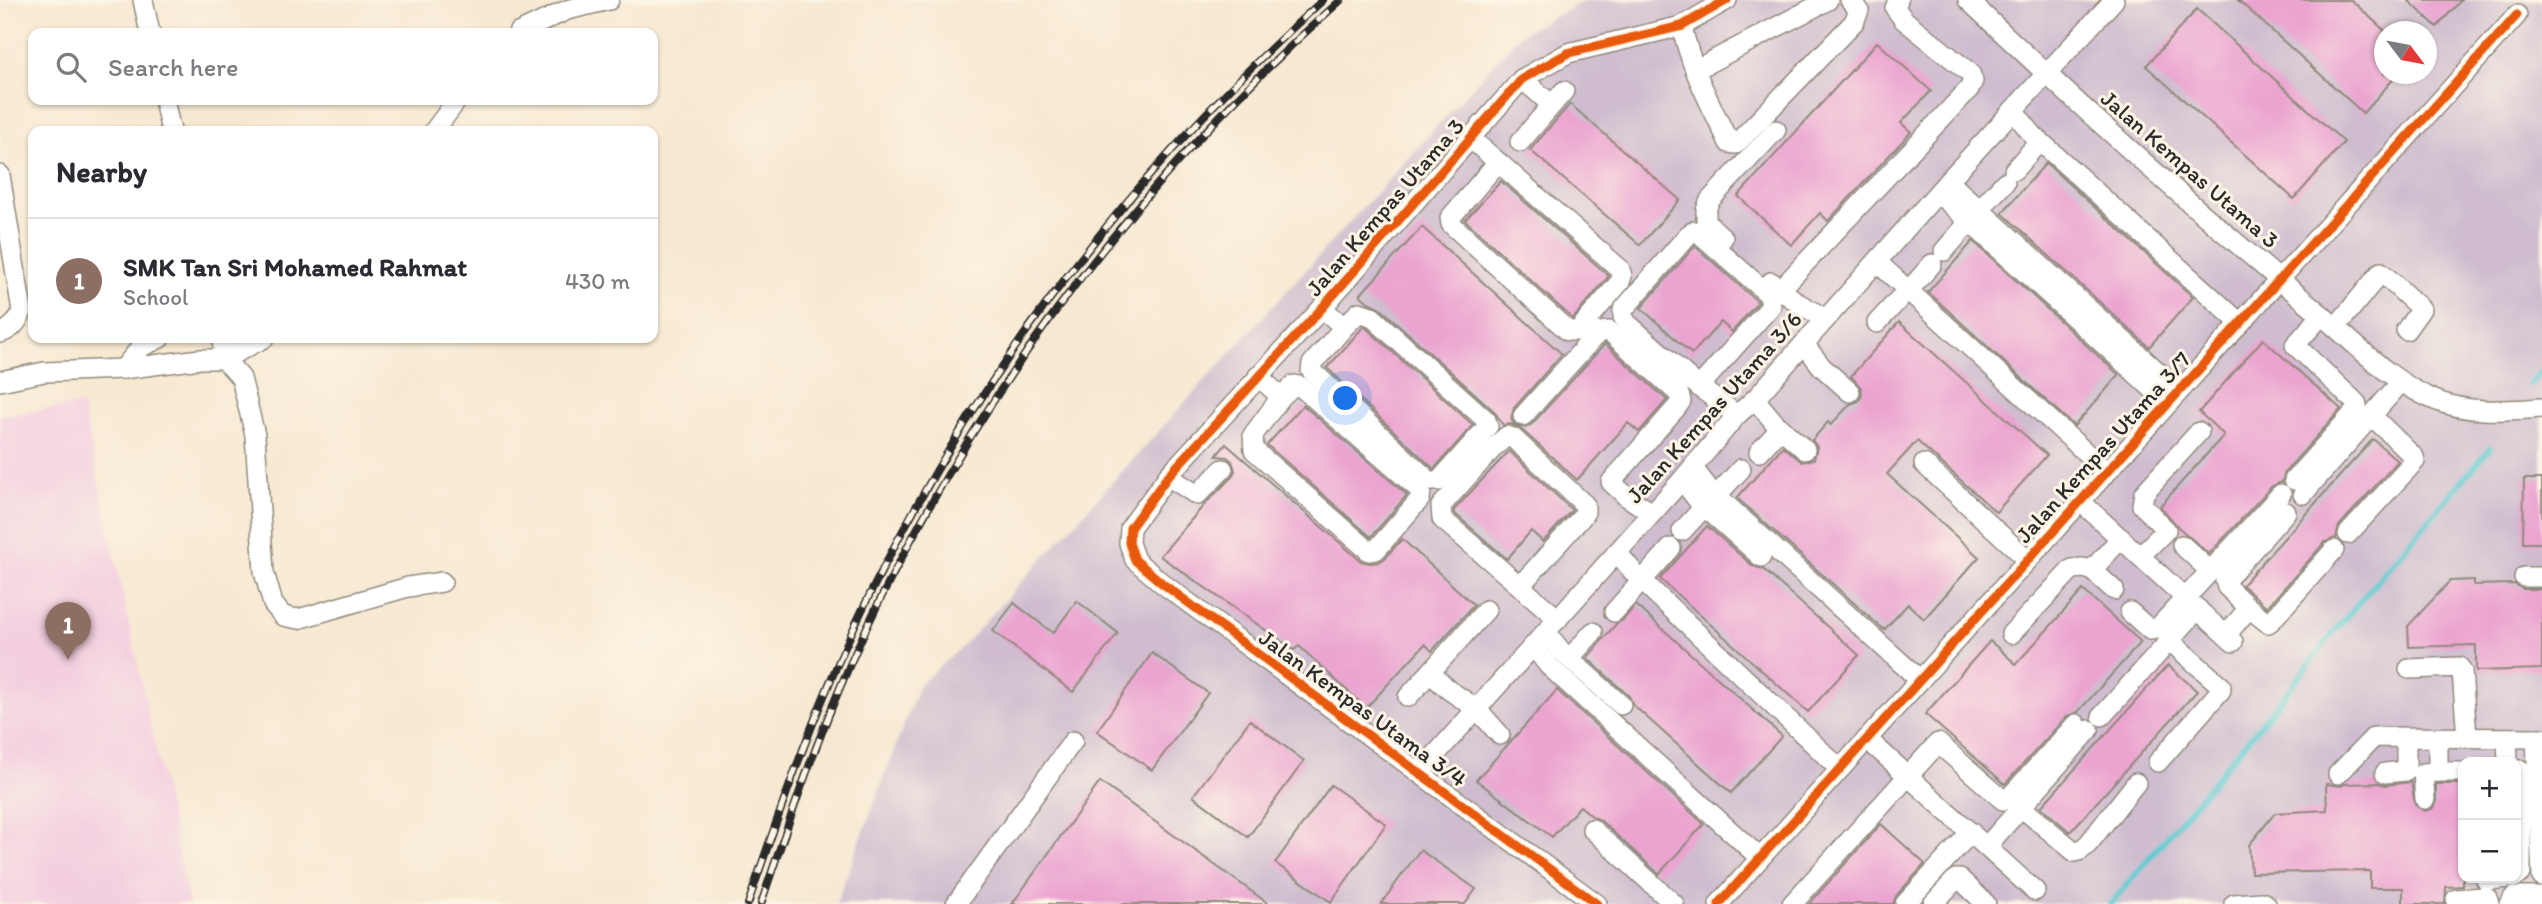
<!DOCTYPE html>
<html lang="en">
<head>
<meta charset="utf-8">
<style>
  :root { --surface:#fff; --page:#f7f7f7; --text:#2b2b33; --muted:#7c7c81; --line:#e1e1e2; --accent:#0b8043 }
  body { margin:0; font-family:Itim,sans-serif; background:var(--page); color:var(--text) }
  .controls { position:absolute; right:21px; bottom:21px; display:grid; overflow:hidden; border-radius:14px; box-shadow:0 2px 5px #0004 }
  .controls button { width:63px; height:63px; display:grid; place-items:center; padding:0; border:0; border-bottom:2px solid var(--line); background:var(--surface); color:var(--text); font:35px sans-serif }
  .compass { position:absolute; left:2374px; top:21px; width:63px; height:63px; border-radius:50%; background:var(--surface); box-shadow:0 2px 5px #0004; rotate:122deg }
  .you { position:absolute; left:1346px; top:399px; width:24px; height:24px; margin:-18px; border:5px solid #fff; border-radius:50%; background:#1a73e8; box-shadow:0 0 0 10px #1a73e833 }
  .badge { display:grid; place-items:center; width:46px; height:46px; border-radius:50%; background:var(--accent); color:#fff; font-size:23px; font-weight:700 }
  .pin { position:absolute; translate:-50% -58px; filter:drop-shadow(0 2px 4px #0008) }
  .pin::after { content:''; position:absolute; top:37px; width:24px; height:21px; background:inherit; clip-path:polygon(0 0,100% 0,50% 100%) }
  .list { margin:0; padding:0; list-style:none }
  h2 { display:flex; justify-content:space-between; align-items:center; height:91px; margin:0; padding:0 28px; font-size:30px }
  h2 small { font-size:23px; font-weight:400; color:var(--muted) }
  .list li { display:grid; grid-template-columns:46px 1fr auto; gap:21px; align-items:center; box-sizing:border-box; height:126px; padding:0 28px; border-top:2px solid var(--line) }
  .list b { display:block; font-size:26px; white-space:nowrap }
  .list p { margin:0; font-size:23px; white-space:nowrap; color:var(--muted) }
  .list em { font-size:23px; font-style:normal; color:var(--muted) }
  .icon { flex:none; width:38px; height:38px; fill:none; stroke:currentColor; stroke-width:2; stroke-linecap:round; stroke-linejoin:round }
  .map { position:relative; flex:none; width:2542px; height:904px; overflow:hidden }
  .search { position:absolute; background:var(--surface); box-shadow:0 2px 5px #0004; left:28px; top:28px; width:630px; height:77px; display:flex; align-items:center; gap:18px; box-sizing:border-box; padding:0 24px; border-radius:14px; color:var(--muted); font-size:26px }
  .panel { position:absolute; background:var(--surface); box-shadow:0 2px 5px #0004; left:28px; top:126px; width:630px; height:217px; border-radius:14px }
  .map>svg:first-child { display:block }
  .built { fill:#f3cfe0 }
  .industrial { fill:#cfbdcf; fill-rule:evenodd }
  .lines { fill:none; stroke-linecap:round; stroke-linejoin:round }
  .stream { stroke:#5dc9d2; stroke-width:6 }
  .building { fill:#eba4d0 }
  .minor-casing { stroke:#918a7e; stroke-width:22 }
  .minor { stroke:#fff; stroke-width:19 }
  .rail-casing { stroke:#2b2b2b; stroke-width:8 }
  .rail { stroke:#fcf5e5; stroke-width:5; stroke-dasharray:16; stroke-linecap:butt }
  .cycleway-casing { stroke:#fcf5e5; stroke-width:13 }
  .cycleway { stroke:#e8590c; stroke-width:9 }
  .labels { text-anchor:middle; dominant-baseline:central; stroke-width:6; stroke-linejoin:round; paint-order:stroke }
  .street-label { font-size:23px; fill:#2b2b2b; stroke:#fcf5e5 }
</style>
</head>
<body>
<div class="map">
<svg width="2542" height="904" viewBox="0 0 2542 904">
  <rect width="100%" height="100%" fill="#fcf5e5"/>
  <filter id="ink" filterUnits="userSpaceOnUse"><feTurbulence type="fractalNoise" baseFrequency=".0143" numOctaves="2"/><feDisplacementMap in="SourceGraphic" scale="14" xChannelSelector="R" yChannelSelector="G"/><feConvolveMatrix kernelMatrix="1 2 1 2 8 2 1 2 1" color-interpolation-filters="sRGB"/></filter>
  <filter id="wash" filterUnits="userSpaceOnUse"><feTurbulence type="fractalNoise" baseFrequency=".00686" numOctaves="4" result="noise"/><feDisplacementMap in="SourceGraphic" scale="28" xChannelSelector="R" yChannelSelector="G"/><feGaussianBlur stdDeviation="1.57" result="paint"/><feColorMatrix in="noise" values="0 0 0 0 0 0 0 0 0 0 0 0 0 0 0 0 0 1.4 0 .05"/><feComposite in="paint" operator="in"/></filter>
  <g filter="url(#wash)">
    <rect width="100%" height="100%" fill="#f7e8d1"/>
    <polygon class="built" points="82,404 189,904 0,904 0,416"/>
    <path class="industrial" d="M1586 0H2542V904H836L919 685 964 645 1522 33ZM2384 32H2426V74H2384ZM2463 762H2516V878H2463Z"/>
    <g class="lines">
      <g class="stream">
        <polyline points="2530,384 2542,370"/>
        <polyline points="2111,904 2284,696 2338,627 2490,448"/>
      </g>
    </g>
    <g id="blocks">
      <g class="building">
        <polygon points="2238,0 2351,0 2384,30 2384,74 2398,74 2363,113"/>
        <polygon points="2408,0 2461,0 2437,27"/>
        <polygon points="2197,9 2344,142 2294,199 2146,66"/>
        <polygon points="1877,42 1931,91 1901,123 1911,132 1828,221 1820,213 1791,245 1738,196"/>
        <polygon points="1570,104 1680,200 1640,245 1530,150"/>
        <polygon points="2046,163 2193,297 2149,347 2002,213"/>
        <polygon points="1501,181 1609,276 1573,319 1465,220"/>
        <polygon points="1422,227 1562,354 1514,408 1511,419 1515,425 1526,428 1532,424 1605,344 1667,400 1639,432 1628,423 1577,480 1521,429 1511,424 1503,425 1494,411 1379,307 1368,302 1360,295"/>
        <polygon points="1973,241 2119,375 2074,426 1928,292"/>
        <polygon points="1695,246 1758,302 1732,332 1721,322 1692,354 1641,308"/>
        <polygon points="1899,322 2047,455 1996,512 1917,441 1887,474 1979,557 1924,619 1908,604 1884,630 1737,498 1783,446 1802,462 1814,459 1817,447 1812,440 1828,422 1831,425 1850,404 1859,401 1862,395 1861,388 1851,376"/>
        <polygon points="1364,326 1473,425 1434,469 1327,368"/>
        <polygon points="2263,339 2341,409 2285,472 2282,482 2272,486 2209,554 2178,527 2160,506 2224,435 2199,412"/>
        <polygon points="1303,405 1407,495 1371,537 1267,445"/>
        <polygon points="2373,439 2398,461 2339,526 2336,538 2325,542 2267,607 2242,585"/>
        <polygon points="1226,444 1361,561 1370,563 1379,562 1385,558 1402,539 1474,605 1432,651 1425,644 1366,708 1299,646 1294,650 1160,556 1204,505 1232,477 1235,471 1232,461 1227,457 1216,456"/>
        <polygon points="1509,451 1572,510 1543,542 1531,531 1507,559 1454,513 1454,510"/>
        <polygon points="2524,479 2542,479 2542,543 2523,543"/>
        <polygon points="1707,526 1753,566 1763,569 1859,655 1808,712 1660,579"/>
        <polygon points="2474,580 2474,585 2514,584 2523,589 2542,589 2542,669 2476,671 2476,645 2409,647 2408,626 2450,581"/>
        <polygon points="2083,590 2141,642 2078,712 2067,716 2005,784 1925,714 1990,641 2016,664"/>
        <polygon points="1077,601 1118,633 1073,692 993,631 1014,603 1053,633"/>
        <polygon points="1636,605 1782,736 1731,793 1633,705 1629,696 1587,658 1616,624 1623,620"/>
        <polygon points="1152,653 1208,693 1152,770 1097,731"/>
        <polygon points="2168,665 2197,691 2070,832 2041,807"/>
        <polygon points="1557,690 1704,824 1659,874 1600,820 1593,817 1580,806 1552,837 1476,780"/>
        <polygon points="1250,720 1304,761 1248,837 1193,796"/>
        <polygon points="1100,782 1269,904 1012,904"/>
        <polygon points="2411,782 2415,805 2425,811 2432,809 2436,804 2436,784 2463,784 2463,886 2446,887 2445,904 2403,904 2403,888 2370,888 2370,871 2251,873 2249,845 2275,813 2327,810 2326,784 2341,786 2345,784 2378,783 2386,785"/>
        <polygon points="1331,785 1386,824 1331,902 1275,863"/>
        <polygon points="1881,824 1925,864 1896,896 1893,904 1809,904"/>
        <polygon points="1420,850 1476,889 1465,904 1381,904"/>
      </g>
    </g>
  </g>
  <g filter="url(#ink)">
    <use href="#blocks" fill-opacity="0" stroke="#918a7e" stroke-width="2"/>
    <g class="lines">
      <defs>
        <g id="minor">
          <polyline points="143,0 150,33"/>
          <path d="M1968 0C2079 106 2193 208 2311 306 2351 339 2389 382 2437 401 2471 414 2507 410 2542 408"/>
          <path d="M1682 26C1690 67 1711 105 1729 143L1736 144 1854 22 1859 10 1850 0"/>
          <polyline points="518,33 567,10 609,0"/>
          <polyline points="1695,70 1828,0"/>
          <polyline points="1522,79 1552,105"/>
          <polyline points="164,100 171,131"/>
          <polyline points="2013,110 2032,134 2240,323"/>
          <polyline points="434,131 457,100"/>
          <polyline points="1471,139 1498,162 1450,218 1451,224 1568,331 1578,331 1620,282 1622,276 1620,269 1498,162"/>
          <polyline points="1520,142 1564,91"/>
          <polyline points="2014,170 2040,141"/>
          <path d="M0 175 22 311C18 322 12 330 0 333"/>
          <polyline points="1948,181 2179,391"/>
          <polyline points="1938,193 2168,403"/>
          <polyline points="1980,209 2005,182"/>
          <polyline points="1723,238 1706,222 1706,210 1710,200 1776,130"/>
          <polyline points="1944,251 1970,221"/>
          <polyline points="1877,262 2107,472"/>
          <polyline points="1771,282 1798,303 1826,319"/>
          <polyline points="1780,290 1969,89 1973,81 1970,73 1904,20 1895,8 1898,0"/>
          <polyline points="1909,290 1932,264"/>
          <polyline points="1322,308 1344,327 1312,364 1311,370 1429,481 1439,481 1488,426 1486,420 1371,316 1359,312 1344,327"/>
          <polyline points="1877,323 1900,298"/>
          <polyline points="2336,327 2381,272 2421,309 2406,330"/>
          <polyline points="222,338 224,359 241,378 255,435 264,572 273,604 283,616 298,619 408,587 442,582"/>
          <polyline points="1804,344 1822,367 1850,392"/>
          <polyline points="224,359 264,338"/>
          <polyline points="123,369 141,347 160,338"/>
          <polyline points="1258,376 1281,397 1253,435 1254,450 1369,551 1376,550 1420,499 1421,491 1300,386 1294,385 1281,397"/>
          <polyline points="0,381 44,372 123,369 200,359 224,359"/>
          <polyline points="1699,387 1771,306 1769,295 1700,234 1694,231 1688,235 1623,310 1623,317 1627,323 1699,387 1737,415"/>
          <polyline points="1755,399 1774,422 1805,450"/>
          <polyline points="1523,416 1595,336 1601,332 1609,331 1679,394 1681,401 1677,407 1611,482 1626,496 1652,513"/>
          <polyline points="1759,452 1781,428"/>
          <polyline points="1924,464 2028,560"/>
          <polyline points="1693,468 1709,489 1920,680"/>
          <polyline points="1168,476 1197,495 1223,469"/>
          <polyline points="1682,480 1699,502 1761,557"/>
          <polyline points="2294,480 2357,409 2357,404 2352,399 2295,345 2322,315"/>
          <polyline points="2303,494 2401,382"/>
          <polyline points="1717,495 1741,469"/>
          <polyline points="2080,501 2233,642"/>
          <polyline points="1682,531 1705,506"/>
          <polyline points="2348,534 2415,461 2414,457 2372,416"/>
          <polyline points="2182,545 2210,571"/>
          <polyline points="1617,552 1635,574 1840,769"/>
          <polyline points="2140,556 2166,530 2142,505 2144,493 2199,432"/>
          <polyline points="2092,570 2114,590"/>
          <polyline points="2524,577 2542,577"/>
          <polyline points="1520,586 1581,518 1585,512 1585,505 1513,438 1507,436 1495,446 1441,506 1442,519 1558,619"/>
          <polyline points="2249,608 2227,587 2225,581 2286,512"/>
          <polyline points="1614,612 1671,548"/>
          <polyline points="2130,612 2150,630 2157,629 2281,494"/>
          <polyline points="1546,632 1562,652 1621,705"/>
          <polyline points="2011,634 2072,569 2083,568 2092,570 2121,538"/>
          <polyline points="2226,635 2249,608 2268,623 2271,621 2334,550"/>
          <polyline points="1533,646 1549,666 1760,858"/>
          <polyline points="1570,658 1593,632"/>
          <polyline points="2409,669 2459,667 2462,671 2467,738"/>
          <polyline points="1430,673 1449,690 1477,709 1500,735"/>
          <polyline points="1408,697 1486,610"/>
          <polyline points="2102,716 2198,609"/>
          <polyline points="2438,738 2438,772 2461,772"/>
          <polyline points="2507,738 2508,762"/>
          <polyline points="2536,738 2542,877"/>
          <polyline points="1867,739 2035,891"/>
          <polyline points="2158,762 2221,690 2221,686 2170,641"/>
          <polyline points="2516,770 2521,770 2521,873 2516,877"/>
          <polyline points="1419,773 1682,480 1737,415 1755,399 1948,181 2114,0"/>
          <polyline points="2385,773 2406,771 2406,738"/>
          <polyline points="2338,774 2374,737 2542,738"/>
          <polyline points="2425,799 2423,773 2438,772"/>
          <polyline points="2021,807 2075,852 2081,850 2088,844 2136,783"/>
          <polyline points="1592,829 1674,904"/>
          <polyline points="1987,846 2089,730"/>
          <polyline points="2486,880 2512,878"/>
          <polyline points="2456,899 2484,897 2487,898 2489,904"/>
          <polyline points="956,904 1073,741"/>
          <polyline points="1597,904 1163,584 1135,560 1129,543 1130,528 1168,476 1322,308 1522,79 1568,53 1682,26 1727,0"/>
          <polyline points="1719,904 2517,15"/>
          <polyline points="1792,904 1938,743 2003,800 2008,799 2076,724"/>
          <polyline points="1905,904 1971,832"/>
          <polyline points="1933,904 1956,879 1960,879 1986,904"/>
          <polyline points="2234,904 2262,902 2266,904"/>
          <polyline points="2509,904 2514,897 2541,897"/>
        </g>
      </defs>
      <use href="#minor" class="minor-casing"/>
      <use href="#minor" class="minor"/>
      <defs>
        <g id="rail">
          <path d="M748 904C784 798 822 690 872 590 984 364 1136 168 1323 0"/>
          <path d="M761 904C796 799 833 693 883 594 996 367 1151 168 1341 0"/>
        </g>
      </defs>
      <use href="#rail" class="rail-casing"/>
      <use href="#rail" class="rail"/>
      <defs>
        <g id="cycleway">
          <polyline points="1597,904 1163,584 1135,560 1129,543 1130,528 1168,476 1322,308 1522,79 1568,53 1682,26 1727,0"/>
          <polyline points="1719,904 2517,15"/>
        </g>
      </defs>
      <use href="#cycleway" class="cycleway-casing"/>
      <use href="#cycleway" class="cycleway"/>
    </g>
  </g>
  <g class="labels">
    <g class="street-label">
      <text transform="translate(2190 169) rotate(41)">Jalan Kempas Utama 3</text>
      <text transform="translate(1385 207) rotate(-49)">Jalan Kempas Utama 3</text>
      <text transform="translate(1714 407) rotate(-48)">Jalan Kempas Utama 3/6</text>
      <text transform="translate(2103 447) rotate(-48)">Jalan Kempas Utama 3/7</text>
      <text transform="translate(1363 708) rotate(36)">Jalan Kempas Utama 3/4</text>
    </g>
  </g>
</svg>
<div class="controls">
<button>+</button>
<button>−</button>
</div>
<svg class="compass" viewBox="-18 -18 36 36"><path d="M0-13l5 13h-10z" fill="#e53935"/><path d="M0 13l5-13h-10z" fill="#7c7c81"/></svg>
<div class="you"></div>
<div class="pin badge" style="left:68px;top:660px;background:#8d6e63">1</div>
<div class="search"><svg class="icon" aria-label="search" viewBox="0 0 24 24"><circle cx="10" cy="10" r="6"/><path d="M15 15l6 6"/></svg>Search here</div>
<section class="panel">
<h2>Nearby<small></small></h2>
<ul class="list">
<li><span class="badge" style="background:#8d6e63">1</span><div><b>SMK Tan Sri Mohamed Rahmat</b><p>School</p></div><em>430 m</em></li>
</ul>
</section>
</div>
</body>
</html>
